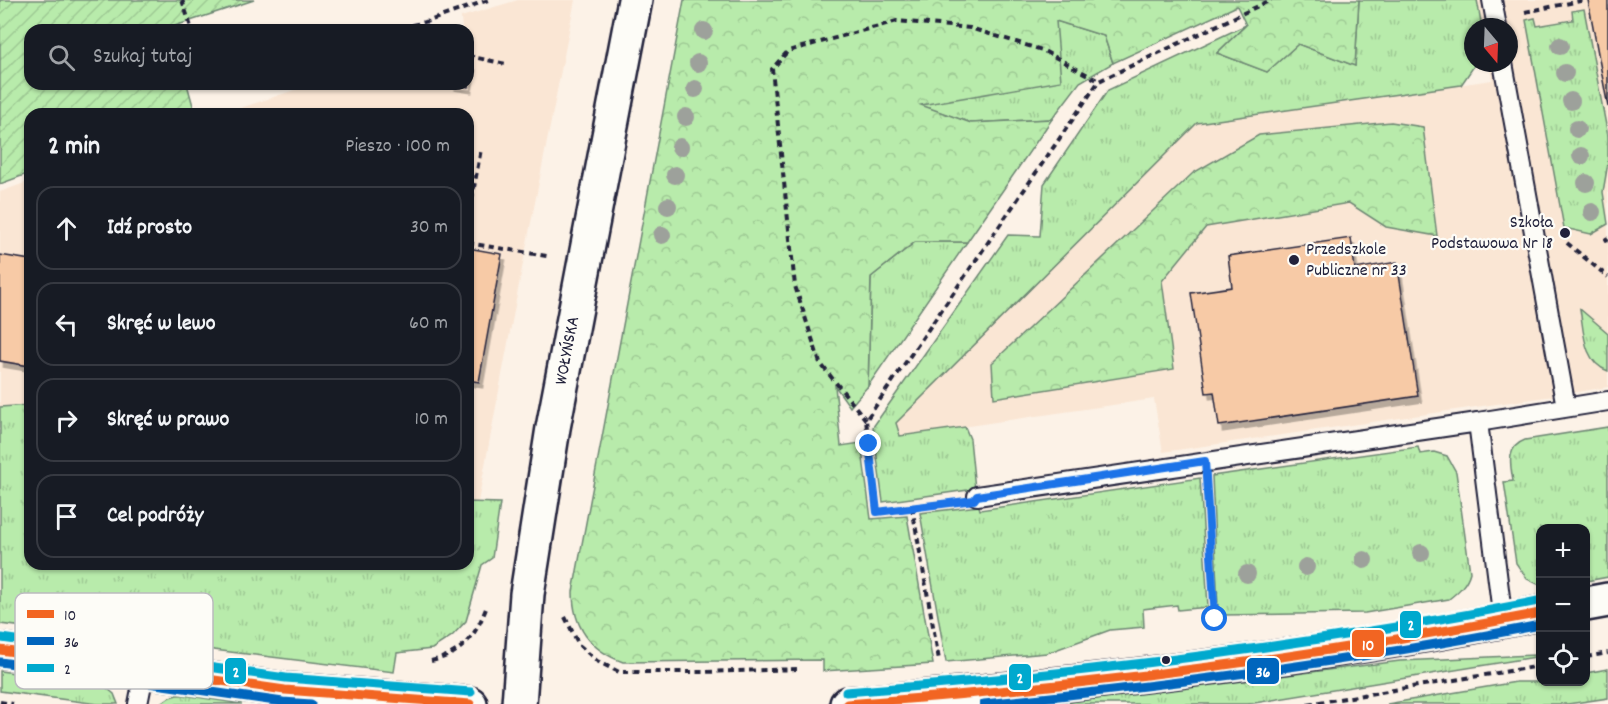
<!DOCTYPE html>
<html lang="pl">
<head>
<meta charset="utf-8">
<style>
  :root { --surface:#171b24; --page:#20242c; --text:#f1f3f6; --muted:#9ea1a6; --line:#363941 }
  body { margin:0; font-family:Dekko,sans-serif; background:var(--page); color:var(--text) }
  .controls { position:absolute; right:18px; bottom:18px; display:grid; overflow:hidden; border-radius:12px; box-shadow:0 2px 4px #0004 }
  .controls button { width:54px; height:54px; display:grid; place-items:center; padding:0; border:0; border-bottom:2px solid var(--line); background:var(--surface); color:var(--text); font:30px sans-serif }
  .compass { position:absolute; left:1464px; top:18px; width:54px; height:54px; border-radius:50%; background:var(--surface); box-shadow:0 2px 4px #0004; rotate:161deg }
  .stop { position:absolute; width:18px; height:18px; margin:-14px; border:4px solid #1a73e8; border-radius:50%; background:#fff }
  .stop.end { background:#1a73e8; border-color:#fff; box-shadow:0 2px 6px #0008 }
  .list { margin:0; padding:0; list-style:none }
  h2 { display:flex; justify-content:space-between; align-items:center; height:78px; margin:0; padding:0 24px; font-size:26px }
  h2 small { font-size:20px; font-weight:400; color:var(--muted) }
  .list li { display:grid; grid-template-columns:39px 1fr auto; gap:18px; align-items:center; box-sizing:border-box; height:84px; margin:0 12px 12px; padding:0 12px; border:2px solid var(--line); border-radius:18px }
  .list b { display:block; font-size:22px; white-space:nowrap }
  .list em { font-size:20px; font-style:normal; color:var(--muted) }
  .icon { flex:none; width:33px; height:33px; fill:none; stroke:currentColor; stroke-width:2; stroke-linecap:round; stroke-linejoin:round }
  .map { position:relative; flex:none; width:1608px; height:704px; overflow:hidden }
  .search { position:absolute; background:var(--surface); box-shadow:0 2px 4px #0004; left:24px; top:24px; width:450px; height:66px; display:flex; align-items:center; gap:15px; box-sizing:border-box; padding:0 21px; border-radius:18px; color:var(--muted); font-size:22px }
  .panel { position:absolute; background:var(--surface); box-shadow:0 2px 4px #0004; left:24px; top:108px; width:450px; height:462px; border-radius:18px }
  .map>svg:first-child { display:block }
  .built { fill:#fae6d4 }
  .grass { fill:url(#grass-tufts); stroke:#6d8673; stroke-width:1.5 }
  .forest { fill:url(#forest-crowns); stroke:#6d8673; stroke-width:1.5 }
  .garden { fill:url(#garden-furrows); stroke:#6d8673; stroke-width:1.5 }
  .building { fill:#f7caa6; stroke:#22223b; stroke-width:1.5; filter:url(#shadow) }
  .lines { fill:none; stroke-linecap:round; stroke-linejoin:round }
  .service-casing { stroke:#22223b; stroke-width:22 }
  .minor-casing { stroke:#22223b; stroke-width:38 }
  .tertiary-casing { stroke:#22223b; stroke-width:38 }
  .path { stroke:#22223b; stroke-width:4; stroke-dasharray:6 4.5; stroke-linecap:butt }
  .service { stroke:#fdfcf7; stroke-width:18 }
  .minor { stroke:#fdfcf7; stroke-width:33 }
  .tertiary { stroke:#fdfcf7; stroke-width:33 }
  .bus-1-casing { stroke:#fdfcf7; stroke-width:14 }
  .bus-2-casing { stroke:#fdfcf7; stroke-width:14 }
  .bus-3-casing { stroke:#fdfcf7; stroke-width:14 }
  .bus-1 { stroke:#f26522; stroke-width:9 }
  .bus-2 { stroke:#0065bd; stroke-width:9 }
  .bus-3 { stroke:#00a9ce; stroke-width:9 }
  .tree { fill:#9da19b }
  .route { stroke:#1a73e8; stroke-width:8 }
  .poi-dot { fill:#22223b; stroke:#fdfcf7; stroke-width:2 }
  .labels { text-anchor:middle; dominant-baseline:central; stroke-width:4.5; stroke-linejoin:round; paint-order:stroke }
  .poi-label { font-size:18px; fill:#22223b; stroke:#fdfcf7; text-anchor:end }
  .street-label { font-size:18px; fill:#22223b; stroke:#fdfcf7 }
  .key { fill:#fdfcf7; stroke:#bbbbbf; stroke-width:1.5 }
  .key-label { font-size:16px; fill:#22223b }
  .line-badge { stroke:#fdfcf7; stroke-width:2 }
  .badge-label { font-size:16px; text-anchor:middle; font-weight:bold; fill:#fff }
</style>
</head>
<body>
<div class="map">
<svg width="1608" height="704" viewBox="0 0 1608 704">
  <defs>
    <pattern id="grass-tufts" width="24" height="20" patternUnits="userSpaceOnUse" patternTransform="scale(1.5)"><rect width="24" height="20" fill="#b8ebab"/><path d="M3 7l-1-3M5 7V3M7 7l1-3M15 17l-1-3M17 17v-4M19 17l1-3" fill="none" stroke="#9ec994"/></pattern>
    <pattern id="forest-crowns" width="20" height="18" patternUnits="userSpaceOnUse" patternTransform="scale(1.5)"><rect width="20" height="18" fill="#b8ebab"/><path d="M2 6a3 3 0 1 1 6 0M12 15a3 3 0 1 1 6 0" fill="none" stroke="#9ec994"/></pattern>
    <pattern id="garden-furrows" width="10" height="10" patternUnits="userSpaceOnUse" patternTransform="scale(1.5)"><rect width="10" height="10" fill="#b8ebab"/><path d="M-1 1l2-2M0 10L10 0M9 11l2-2" fill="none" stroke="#9ec994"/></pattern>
    <filter id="shadow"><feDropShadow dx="3.5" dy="6" stdDeviation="0" flood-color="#0004"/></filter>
  </defs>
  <rect width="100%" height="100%" fill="#fcf2e7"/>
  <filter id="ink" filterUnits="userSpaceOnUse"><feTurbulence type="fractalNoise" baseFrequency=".0167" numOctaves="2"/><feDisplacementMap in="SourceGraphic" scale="12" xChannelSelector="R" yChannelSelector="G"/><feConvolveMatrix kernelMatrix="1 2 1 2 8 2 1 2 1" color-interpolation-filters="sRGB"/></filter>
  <g filter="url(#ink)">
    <g class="built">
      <polygon points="518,0 575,0 524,258 478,502 468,502 468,114 223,114 312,84 468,84 468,30 462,30 461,17"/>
      <polygon points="1477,0 1608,0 1608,387 1553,396 1163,452 1154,399 900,436 896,423 1197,123 1492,80 1489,63 1509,63 1509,27 1482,27"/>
      <polygon points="30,181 30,405 0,407 0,192"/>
    </g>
    <g class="grass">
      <polygon points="1359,0 1477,0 1482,27 1473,27 1473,63 1476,63 1461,85 1197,123 896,423 900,436 965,427 970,439 975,489 883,502 873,427 1008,235 1040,236 1044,184 1108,90 1246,25 1217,53 1267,72 1298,44 1355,66"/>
      <polygon points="1584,9 1608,136 1608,163 1603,192 1608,224 1591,234 1564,228 1526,20 1535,18 1537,26 1573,20 1572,11"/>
      <polygon points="1056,21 1104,36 1113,63 1080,82 1052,119 971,123 919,105"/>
      <polygon points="915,242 967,242 868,386 871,277"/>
      <path d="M1580 309 1608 333V371C1583 362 1584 332 1580 309Z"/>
      <polygon points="30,405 30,564 468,564 468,502 500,503 492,558 482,565 466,621 452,636 432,649 397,653 394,672 0,624 0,407"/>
      <path d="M1608 427V577L1586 581V528H1540V585L1527 579 1516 563 1504 482 1513 481C1510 464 1506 447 1525 440Z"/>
      <path d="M1418 447 1420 454 1434 452 1447 456 1456 472 1470 572C1467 584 1458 592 1449 599L1365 613 1221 615 1218 611 1212 476Z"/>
      <polygon points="1200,478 1208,607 1178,610 1177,605 1143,609 1144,627 1110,630 1047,653 946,662 920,513 979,506 980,510"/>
      <polygon points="1535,655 1535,657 1248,704 1053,704 1400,661"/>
      <polygon points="1608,669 1608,698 1568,704 1387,704 1516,682 1586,682 1586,673"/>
      <polygon points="0,671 103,685 114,694 118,704 98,704 0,691"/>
      <polygon points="177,695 183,695 242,704 160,704 170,697"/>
    </g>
    <g class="forest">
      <path d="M684 0H1359L1355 66 1298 44 1267 72 1217 53 1246 25 1237 6 1113 63 1104 36 1056 21 1061 81 921 105 971 123 1052 119 967 242H915L871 277 868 386 850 407 835 386 841 446 861 443 871 519 907 516 933 664 823 671V660L623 662C590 650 573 627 573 592Z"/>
      <polygon points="1391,122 1423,127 1437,236 1386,227 1349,203 1206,227 1162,281 1174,369 994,398 992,363 1193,173 1259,135"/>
    </g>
    <polygon class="garden" points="0,0 254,0 175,26 172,30 30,30 30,84 187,84 195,113 30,114 30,173 0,184"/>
    <g class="building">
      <polygon points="1588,0 1608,0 1608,107"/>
      <polygon points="468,63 472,64 468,87 451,84 468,84"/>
      <polygon points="1351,238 1355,269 1397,262 1418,396 1219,426 1214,392 1206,393 1191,293 1232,287 1228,256"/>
      <polygon points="468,248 502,254 479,382 468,380"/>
      <polygon points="0,255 30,260 30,366 0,361"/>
    </g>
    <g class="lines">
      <defs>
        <g id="service">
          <polyline points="1492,0 1497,27"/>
          <polyline points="1503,63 1566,407"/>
          <polyline points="1478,422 1608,401"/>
          <polyline points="977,496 1478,422 1503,621"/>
          <polyline points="138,704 145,669"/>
        </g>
        <g id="minor">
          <path id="s1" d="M519 704 527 594 553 428 635 0"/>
        </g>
        <g id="tertiary">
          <polyline points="1586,604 1608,600"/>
          <polyline points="0,650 285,690 470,704"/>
          <path d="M847 704C920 699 992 691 1064 684 1224 667 1383 645 1540 613"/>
        </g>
      </defs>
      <use href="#service" class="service-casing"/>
      <use href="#minor" class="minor-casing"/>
      <use href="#tertiary" class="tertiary-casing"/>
      <g class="path">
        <polyline points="182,0 192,30"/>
        <polyline points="1525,12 1585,0"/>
        <polyline points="392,30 429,21 488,0"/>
        <polyline points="468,56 506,64"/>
        <polyline points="468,220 481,149"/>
        <polyline points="1608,238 1606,239 1608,242"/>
        <polyline points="468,243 547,256"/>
        <polyline points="1567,243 1608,277"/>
        <polyline points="866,420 820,363 795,286 772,69 788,51 897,21 970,28 1042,50 1099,81"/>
        <polyline points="1207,491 1215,619"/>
        <polyline points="949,503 877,512 866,420 1099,81 1271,0"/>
        <polyline points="912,507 939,660"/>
        <polyline points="565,617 579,645 597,661 619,672 703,672 799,669"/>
        <polyline points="1586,657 1608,653"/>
        <path d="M431 661C463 654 476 635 487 606"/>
        <polyline points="0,702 13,704"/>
        <polyline points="1308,704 1540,666"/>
      </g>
      <use href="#service" class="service"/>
      <use href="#minor" class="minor"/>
      <use href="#tertiary" class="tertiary"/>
      <defs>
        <g id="bus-1">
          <polyline points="0,650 285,690 470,704"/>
          <path d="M847 704C1079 687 1311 658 1540 613"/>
        </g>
        <g id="bus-2">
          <polyline points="0,662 283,702 311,704"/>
          <path d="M984 704C1171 685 1356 661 1540 625"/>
        </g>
        <g id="bus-3">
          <polyline points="2,638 286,678 471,692"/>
          <path d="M846 692C1078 675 1309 646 1538 601"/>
        </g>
      </defs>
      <use href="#bus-1" class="bus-1-casing"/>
      <use href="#bus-2" class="bus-2-casing"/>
      <use href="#bus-3" class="bus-3-casing"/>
      <use href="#bus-1" class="bus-1"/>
      <use href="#bus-2" class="bus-2"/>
      <use href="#bus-3" class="bus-3"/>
    </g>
    <g class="tree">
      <circle cx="704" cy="31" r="9"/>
      <circle cx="1560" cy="46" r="9"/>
      <circle cx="698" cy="63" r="9"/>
      <circle cx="1565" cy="73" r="9"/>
      <circle cx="695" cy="89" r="9"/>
      <circle cx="1571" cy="101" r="9"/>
      <circle cx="686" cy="117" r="9"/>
      <circle cx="1577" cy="129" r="9"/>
      <circle cx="680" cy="147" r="9"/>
      <circle cx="1581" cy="156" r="9"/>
      <circle cx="675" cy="175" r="9"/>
      <circle cx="1586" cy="183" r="9"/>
      <circle cx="668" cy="206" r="9"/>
      <circle cx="1592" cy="212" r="9"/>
      <circle cx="662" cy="235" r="9"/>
      <circle cx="1421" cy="553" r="9"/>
      <circle cx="1364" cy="560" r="9"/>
      <circle cx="1306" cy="567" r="9"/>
      <circle cx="1247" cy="574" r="9"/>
    </g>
  </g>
  <g class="lines" filter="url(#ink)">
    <polyline class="route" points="869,444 877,512 974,500 977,496 1205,461 1215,619"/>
  </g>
  <g class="poi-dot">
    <circle cx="1565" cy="233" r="6"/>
    <circle cx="1294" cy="260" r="6"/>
    <circle cx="1166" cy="660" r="5"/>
  </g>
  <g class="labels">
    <g class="poi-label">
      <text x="1553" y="223">Szkoła<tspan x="1553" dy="21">Podstawowa Nr 18</tspan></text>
      <text x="1306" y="250" text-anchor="start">Przedszkole<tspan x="1306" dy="21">Publiczne nr 33</tspan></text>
    </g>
    <g class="street-label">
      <text stroke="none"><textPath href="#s1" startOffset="357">WOŁYŃSKA</textPath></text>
    </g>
  </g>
  <rect x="15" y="593" width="198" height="96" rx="9" class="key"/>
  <rect x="27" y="610" width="27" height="8" fill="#f26522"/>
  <rect x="27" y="637" width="27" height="8" fill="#0065bd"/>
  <rect x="27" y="664" width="27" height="8" fill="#00a9ce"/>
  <g class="key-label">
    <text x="64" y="620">10</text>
    <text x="64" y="647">36</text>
    <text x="64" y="674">2</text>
  </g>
  <g class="line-badge">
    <rect x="1399" y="610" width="23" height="29" rx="6" fill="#00a9ce"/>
    <rect x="1351" y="629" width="34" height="29" rx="6" fill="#f26522"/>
    <rect x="1246" y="657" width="34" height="28" rx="6" fill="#0065bd"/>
    <rect x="224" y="657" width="23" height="28" rx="6" fill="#00a9ce"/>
    <rect x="1008" y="663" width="24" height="28" rx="6" fill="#00a9ce"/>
  </g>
  <g class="badge-label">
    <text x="1411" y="630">2</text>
    <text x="1368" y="650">10</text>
    <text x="1263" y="677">36</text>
    <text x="236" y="677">2</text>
    <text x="1020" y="683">2</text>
  </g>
</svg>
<div class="controls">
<button>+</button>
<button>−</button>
<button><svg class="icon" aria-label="locate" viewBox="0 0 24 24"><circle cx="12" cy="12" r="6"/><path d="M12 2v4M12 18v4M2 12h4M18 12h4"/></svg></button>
</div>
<svg class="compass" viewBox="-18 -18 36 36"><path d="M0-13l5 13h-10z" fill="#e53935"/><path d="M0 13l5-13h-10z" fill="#9ea1a6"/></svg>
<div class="stop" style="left:1215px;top:619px"></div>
<div class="stop end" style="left:869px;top:444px"></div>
<div class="search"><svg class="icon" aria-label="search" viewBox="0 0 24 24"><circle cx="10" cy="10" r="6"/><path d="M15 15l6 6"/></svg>Szukaj tutaj</div>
<section class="panel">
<h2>2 min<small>Pieszo · 100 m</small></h2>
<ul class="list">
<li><svg class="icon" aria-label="ahead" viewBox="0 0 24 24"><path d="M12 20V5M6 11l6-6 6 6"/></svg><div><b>Idź prosto</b></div><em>30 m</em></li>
<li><svg class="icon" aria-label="left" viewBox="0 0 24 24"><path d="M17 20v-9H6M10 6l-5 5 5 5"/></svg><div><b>Skręć w lewo</b></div><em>60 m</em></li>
<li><svg class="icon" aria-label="right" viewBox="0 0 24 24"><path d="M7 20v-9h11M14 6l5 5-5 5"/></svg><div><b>Skręć w prawo</b></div><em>10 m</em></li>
<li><svg class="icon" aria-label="arrive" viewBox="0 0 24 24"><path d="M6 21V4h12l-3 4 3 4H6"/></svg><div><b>Cel podróży</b></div></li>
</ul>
</section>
</div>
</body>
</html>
